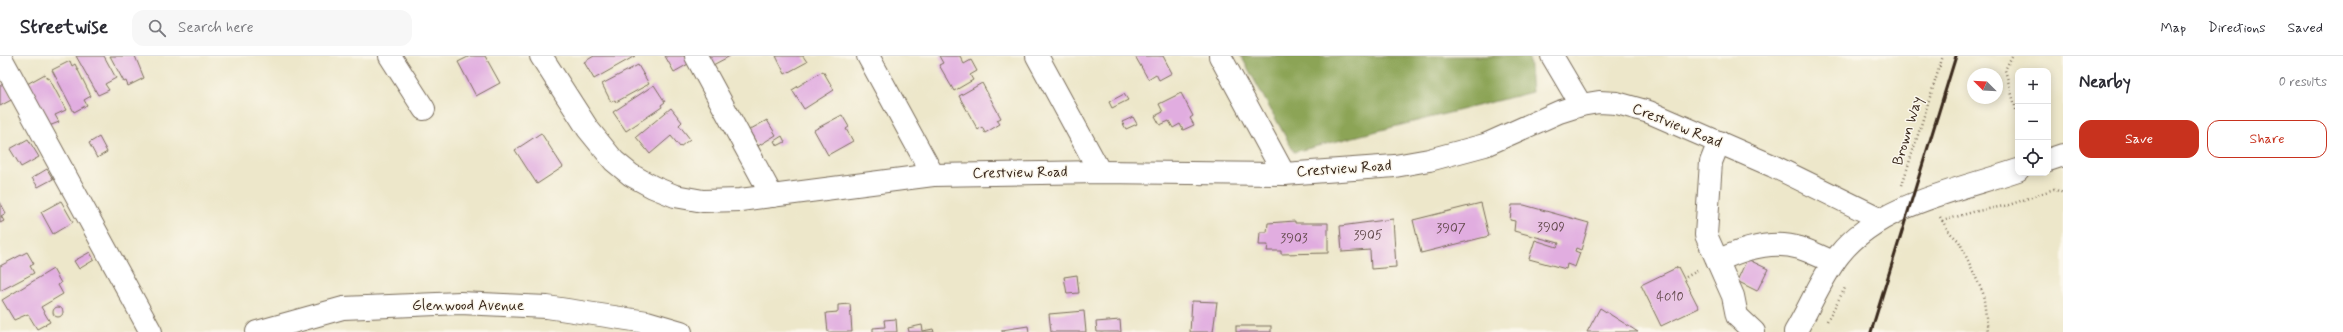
<!DOCTYPE html>
<html lang="en">
<head>
<meta charset="utf-8">
<style>
  :root { --surface:#fff; --page:#f7f7f7; --text:#2b2b33; --muted:#7c7c81; --line:#e1e1e2; --accent:#c8321e }
  body { margin:0; font-family:Mynerve,sans-serif; background:var(--page); color:var(--text) }
  .controls { position:absolute; right:12px; top:12px; display:grid; overflow:hidden; border-radius:8px; box-shadow:0 2px 10px #0003 }
  .controls button { width:36px; height:36px; display:grid; place-items:center; padding:0; border:0; border-bottom:1px solid var(--line); background:var(--surface); color:var(--text); font:20px sans-serif }
  .compass { position:absolute; left:1967px; top:12px; width:36px; height:36px; border-radius:50%; background:var(--surface); box-shadow:0 2px 10px #0003; rotate:294deg }
  .list { margin:0; padding:0; list-style:none }
  h2 { display:flex; justify-content:space-between; align-items:center; height:52px; margin:0; padding:0 16px; font-size:17px }
  h2 small { font-size:13px; font-weight:400; color:var(--muted) }
  .actions { display:flex; gap:8px; padding:12px 16px }
  .actions a { flex:1; padding:9px 0; border:1px solid var(--accent); border-radius:12px; text-align:center; font-size:14px; color:var(--accent) }
  .actions .main { background:var(--accent); color:#fff }
  .icon { flex:none; width:22px; height:22px; fill:none; stroke:currentColor; stroke-width:2; stroke-linecap:round; stroke-linejoin:round }
  .map { position:relative; flex:none; width:2063px; height:276px; overflow:hidden }
  header { display:flex; align-items:center; gap:24px; box-sizing:border-box; height:56px; padding:0 20px; background:var(--surface); border-bottom:1px solid var(--line) }
  header strong { font-size:19px }
  nav { display:flex; gap:22px; margin-inline-start:auto; font-size:14px }
  .search { width:280px; height:36px; background:var(--page); display:flex; align-items:center; gap:10px; box-sizing:border-box; padding:0 14px; border-radius:12px; color:var(--muted); font-size:15px }
  main { display:flex }
  aside { flex:1; background:var(--surface) }
  .map>svg:first-child { display:block }
  .forest { fill:#8ca456; stroke:#64673a }
  .building { fill:#e1ade0 }
  .lines { fill:none; stroke-linecap:round; stroke-linejoin:round }
  .minor-casing { stroke:#796c5a; stroke-width:24 }
  .major-casing { stroke:#796c5a; stroke-width:24 }
  .path { stroke:#796c5a; stroke-width:2.5; stroke-dasharray:1 3; stroke-linecap:butt }
  .minor { stroke:#fff; stroke-width:22 }
  .major { stroke:#fff; stroke-width:22 }
  .rail { stroke:#3b2a1e; stroke-width:3 }
  .labels { text-anchor:middle; dominant-baseline:central; stroke-width:3; stroke-linejoin:round; paint-order:stroke }
  .number-label { font-size:13px; fill:#644b4e }
  .street-label { font-size:15px; fill:#3b2a1e; stroke:#fbf7ec }
</style>
</head>
<body>
<header>
<strong>Streetwise</strong>
<div class="search"><svg class="icon" aria-label="search" viewBox="0 0 24 24"><circle cx="10" cy="10" r="6"/><path d="M15 15l6 6"/></svg>Search here</div>
<nav><a>Map</a><a>Directions</a><a>Saved</a></nav>
</header>
<main>
<div class="map">
<svg width="2063" height="276" viewBox="0 0 2063 276">
  <rect width="100%" height="100%" fill="#fbf7ec"/>
  <filter id="ink" filterUnits="userSpaceOnUse"><feTurbulence type="fractalNoise" baseFrequency=".025" numOctaves="2"/><feDisplacementMap in="SourceGraphic" scale="8" xChannelSelector="R" yChannelSelector="G"/><feConvolveMatrix kernelMatrix="1 2 1 2 8 2 1 2 1" color-interpolation-filters="sRGB"/></filter>
  <filter id="wash" filterUnits="userSpaceOnUse"><feTurbulence type="fractalNoise" baseFrequency=".012" numOctaves="4" result="noise"/><feDisplacementMap in="SourceGraphic" scale="16" xChannelSelector="R" yChannelSelector="G"/><feGaussianBlur stdDeviation="0.9" result="paint"/><feColorMatrix in="noise" values="0 0 0 0 0 0 0 0 0 0 0 0 0 0 0 0 0 1.4 0 .05"/><feComposite in="paint" operator="in"/></filter>
  <g filter="url(#wash)">
    <rect width="100%" height="100%" fill="#ede7ca"/>
    <polygon class="forest" points="1241,0 1529,0 1532,36 1294,96"/>
    <g id="blocks">
      <g class="building">
        <polygon points="76,0 104,0 116,22 105,28 109,34 98,39"/>
        <polygon points="110,0 135,0 144,22 128,30 126,25 124,26"/>
        <polygon points="470,0 485,0 500,27 476,40 458,6"/>
        <polygon points="594,0 635,0 594,23 584,6"/>
        <polygon points="665,0 686,0 690,7 674,16"/>
        <polygon points="708,0 730,0 713,9"/>
        <polygon points="776,0 803,0 807,6 785,18"/>
        <polygon points="939,0 960,0 964,8 971,4 977,15 970,19 973,24 954,35 939,9 943,7"/>
        <polygon points="1135,0 1163,0 1172,17 1159,24 1156,18 1148,23"/>
        <polygon points="70,5 72,10 75,8 91,40 84,44 87,49 74,56 52,14"/>
        <polygon points="638,9 649,28 616,46 615,44 611,46 602,28"/>
        <polygon points="823,15 834,34 804,53 792,34"/>
        <polygon points="45,18 47,23 49,22 66,54 55,59 59,66 49,70 27,28"/>
        <polygon points="4,27 13,43 0,50 0,30"/>
        <polygon points="982,27 1001,62 997,64 1000,68 985,77 982,71 978,74 959,40"/>
        <polygon points="654,29 665,46 661,49 662,51 626,75 613,56"/>
        <polygon points="1181,37 1193,60 1190,62 1194,69 1183,74 1180,68 1173,72 1169,65 1160,69 1155,60 1163,56 1159,48"/>
        <polygon points="1124,38 1128,44 1112,52 1109,46"/>
        <polygon points="671,52 682,66 679,69 690,83 680,91 671,80 650,98 636,81"/>
        <polygon points="842,59 849,71 846,73 853,85 828,99 814,74"/>
        <polygon points="1133,61 1137,68 1126,73 1122,66"/>
        <polygon points="767,64 776,79 758,90 749,74"/>
        <polygon points="541,77 563,111 537,128 515,94"/>
        <polygon points="782,80 785,86 777,90 774,85"/>
        <polygon points="99,81 107,96 97,102 89,87"/>
        <polygon points="28,83 39,101 21,111 10,93"/>
        <polygon points="47,113 53,123 38,131 32,122"/>
        <polygon points="61,145 73,166 53,178 41,156"/>
        <polygon points="0,146 6,157 1,160 4,165 0,167"/>
        <polygon points="1481,147 1489,180 1421,197 1413,164"/>
        <polygon points="1512,149 1524,149 1589,167 1581,194 1576,192 1575,195 1580,197 1575,211 1567,208 1566,213 1529,203 1535,184 1557,191 1559,187 1514,175 1515,165 1510,164"/>
        <polygon points="1393,163 1396,211 1371,213 1370,194 1342,196 1340,170"/>
        <polygon points="1295,165 1295,167 1328,167 1328,197 1281,198 1281,195 1267,195 1268,189 1259,189 1260,176 1267,176 1268,167"/>
        <polygon points="27,196 34,208 30,210 34,217 0,235 0,210"/>
        <polygon points="90,196 94,204 79,213 74,205"/>
        <polygon points="1747,203 1768,213 1757,235 1737,225"/>
        <polygon points="1678,211 1699,252 1661,270 1641,229"/>
        <polygon points="53,213 61,227 58,229 63,238 41,251 50,266 37,273 28,258 14,264 2,244"/>
        <polygon points="1077,219 1079,237 1067,238 1064,221"/>
        <polygon points="1192,245 1217,246 1213,276 1190,276"/>
        <polygon points="850,248 852,276 828,276 826,257 838,256 838,249"/>
        <circle cx="58" cy="256" r="5"/>
        <polygon points="1600,252 1638,276 1587,276"/>
        <polygon points="1084,255 1086,276 1051,276 1049,258"/>
        <polygon points="896,263 897,276 873,276 873,272 885,271 884,264"/>
        <polygon points="1120,264 1121,276 1097,276 1096,266"/>
        <polygon points="922,269 923,275 933,273 934,276 909,276 908,272"/>
        <polygon points="1028,270 1029,276 1002,276 1002,274"/>
        <rect x="1236" y="270" width="35" height="6"/>
      </g>
    </g>
  </g>
  <g filter="url(#ink)">
    <use href="#blocks" fill-opacity="0" stroke="#796c5a" stroke-width="1"/>
    <g class="lines">
      <defs>
        <g id="minor">
          <polyline points="0,0 151,276"/>
          <polyline points="390,0 424,53"/>
          <polyline points="541,0 588,73 614,105 631,119 653,131 675,140 703,145 740,144 933,119 1100,116 1284,118 1395,110 1429,104 1485,89 1559,56 1581,49 1599,46 1617,47 1649,56 1773,110 1881,163"/>
          <polyline points="696,0 772,140"/>
          <polyline points="868,0 933,119"/>
          <polyline points="1037,0 1100,116"/>
          <polyline points="1220,0 1284,118"/>
          <polyline points="1552,0 1581,49"/>
          <polyline points="1719,86 1711,106 1706,179 1733,240 1737,260 1754,276"/>
          <path d="M1717 205C1742 193 1772 183 1800 192 1812 196 1823 202 1834 206"/>
          <polyline points="257,276 343,252 460,247 547,251 647,266 681,276"/>
        </g>
        <g id="major">
          <polyline points="2048,104 2063,99"/>
          <path d="M1795 276C1810 251 1821 222 1839 199 1879 148 1959 134 2018 114"/>
        </g>
      </defs>
      <use href="#minor" class="minor-casing"/>
      <use href="#major" class="major-casing"/>
      <g class="path">
        <polyline points="2012,0 2005,14 2017,57 2018,70"/>
        <polyline points="1902,129 1943,0"/>
        <polyline points="1940,161 1949,176 1959,185 1983,237 1988,276"/>
        <polyline points="1942,165 1973,156 2009,149 2054,133 2063,137"/>
        <polyline points="1686,221 1699,214"/>
        <polyline points="1827,265 1845,232"/>
      </g>
      <use href="#minor" class="minor"/>
      <use href="#major" class="major"/>
      <polyline class="rail" points="1871,276 1956,0"/>
    </g>
  </g>
  <g class="labels">
    <g class="number-label">
      <text x="1551" y="171">3909</text>
      <text x="1451" y="172">3907</text>
      <text x="1368" y="179">3905</text>
      <text x="1294" y="182">3903</text>
      <text x="1670" y="241">4010</text>
    </g>
    <g class="street-label">
      <text transform="translate(1677 70) rotate(22)">Crestview Road</text>
      <text transform="translate(1908 75) rotate(-73)">Brown Way</text>
      <text transform="translate(1344 113) rotate(-4)">Crestview Road</text>
      <text transform="translate(1020 117) rotate(-1)">Crestview Road</text>
      <text x="468" y="250">Glenwood Avenue</text>
    </g>
  </g>
</svg>
<div class="controls">
<button>+</button>
<button>−</button>
<button><svg class="icon" aria-label="locate" viewBox="0 0 24 24"><circle cx="12" cy="12" r="6"/><path d="M12 2v4M12 18v4M2 12h4M18 12h4"/></svg></button>
</div>
<svg class="compass" viewBox="-18 -18 36 36"><path d="M0-13l5 13h-10z" fill="#e53935"/><path d="M0 13l5-13h-10z" fill="#7c7c81"/></svg>
</div>
<aside>
<h2>Nearby<small>0 results</small></h2>
<ul class="list">
</ul>
<div class="actions"><a class="main">Save</a><a>Share</a></div>
</aside>
</main>
</body>
</html>
